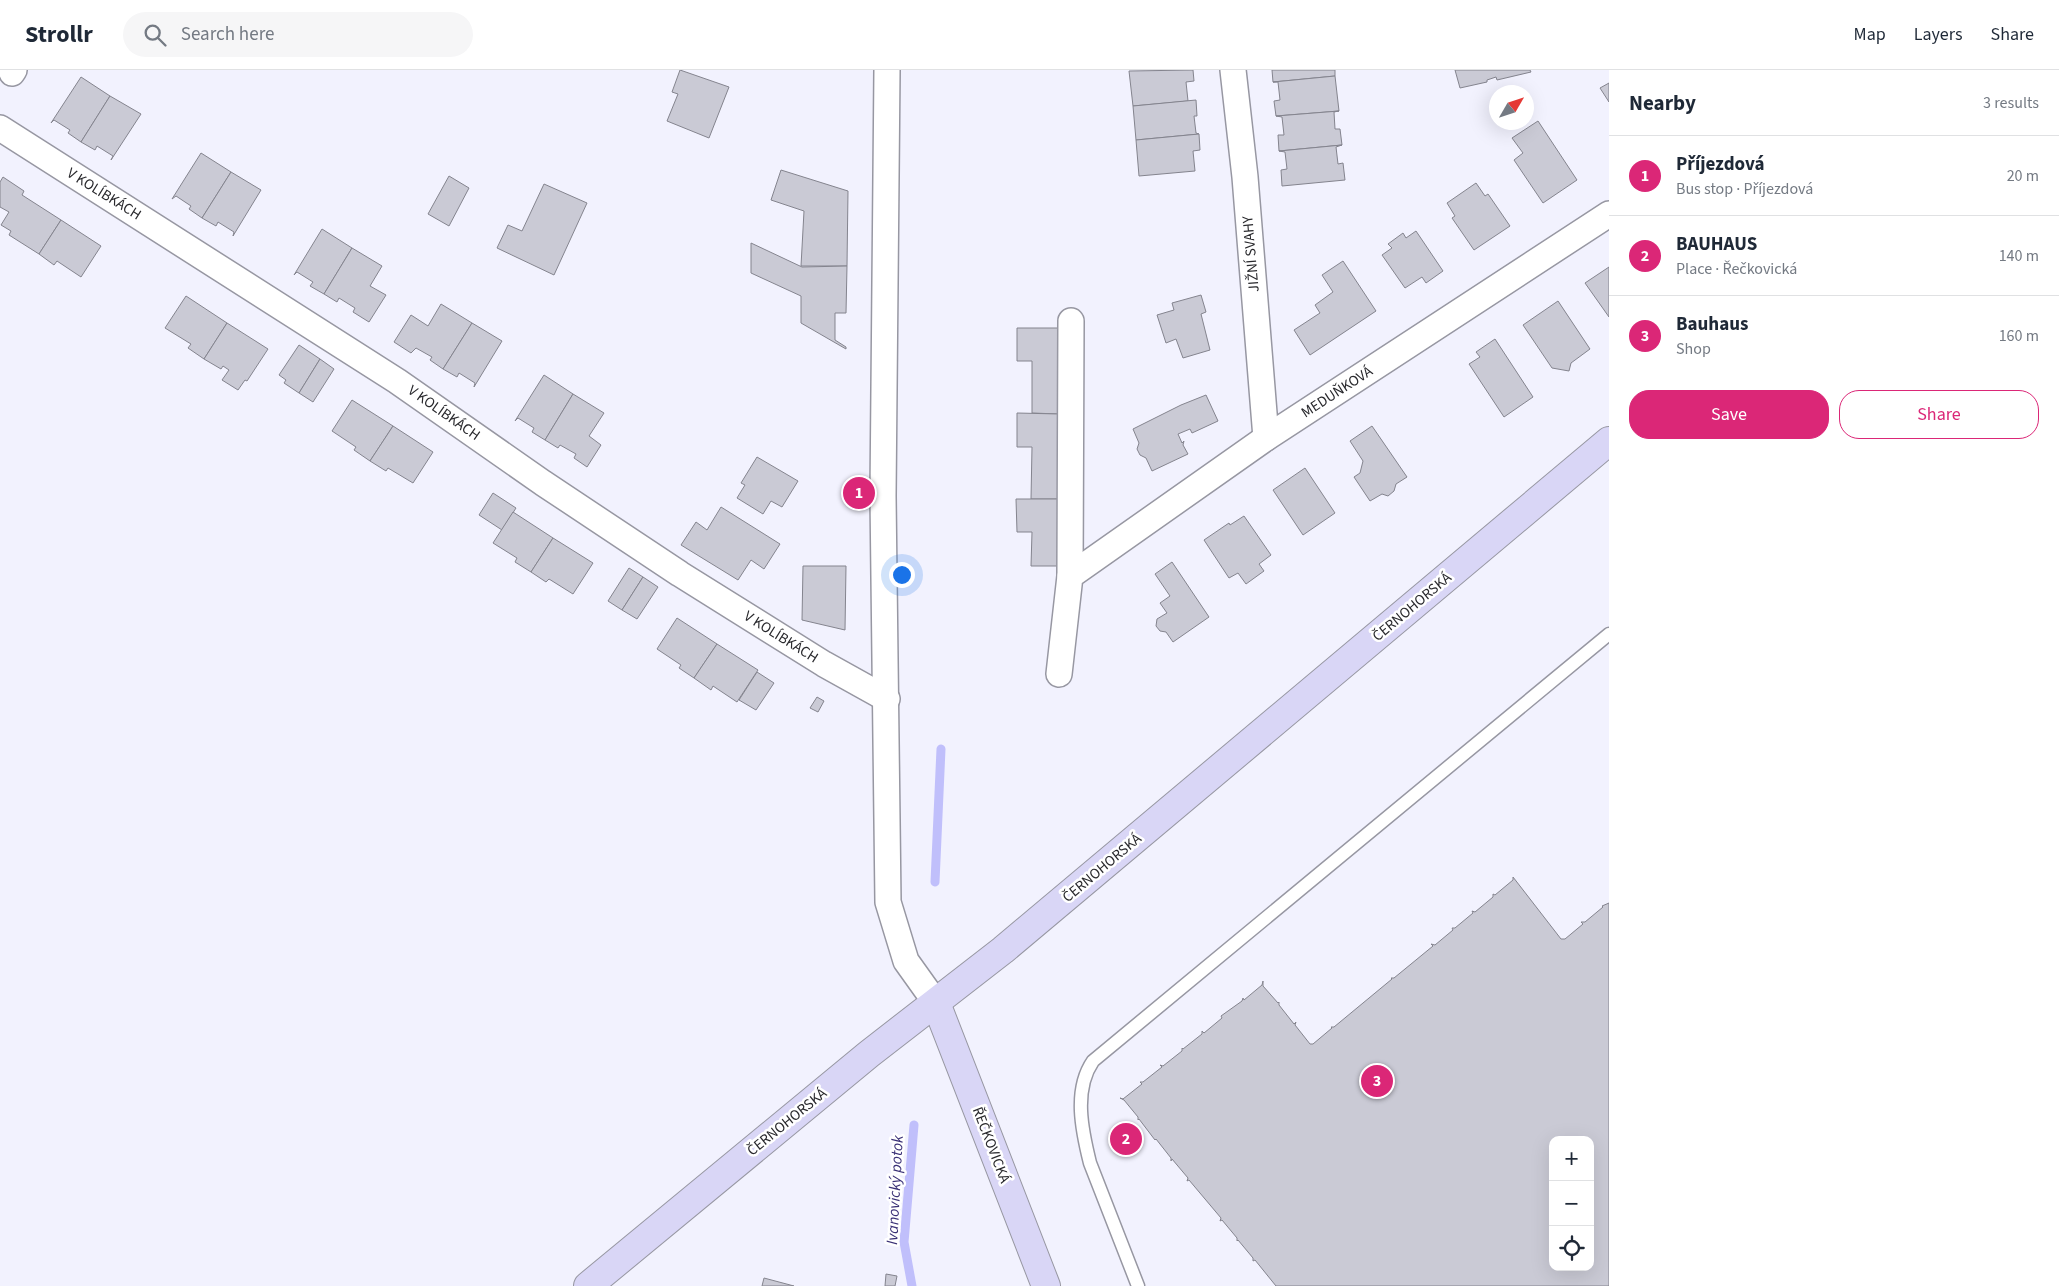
<!DOCTYPE html>
<html lang="en">
<head>
<meta charset="utf-8">
<style>
  :root { --surface:#fff; --page:#f6f6f7; --text:#1f2937; --muted:#747a83; --line:#e0e1e3; --accent:#db2777 }
  body { margin:0; font-family:"Source Sans 3",sans-serif; background:var(--page); color:var(--text) }
  .controls { position:absolute; right:15px; bottom:15px; display:grid; overflow:hidden; border-radius:10px; box-shadow:0 5px 20px #0002 }
  .controls button { width:45px; height:45px; display:grid; place-items:center; padding:0; border:0; border-bottom:1px solid var(--line); background:var(--surface); color:var(--text); font:25px sans-serif }
  .compass { position:absolute; left:1489px; top:15px; width:45px; height:45px; border-radius:50%; background:var(--surface); box-shadow:0 5px 20px #0002; rotate:51deg }
  .you { position:absolute; left:901px; top:504px; width:18px; height:18px; margin:-12px; border:4px solid #fff; border-radius:50%; background:#1a73e8; box-shadow:0 0 0 8px #1a73e833 }
  .badge { display:grid; place-items:center; width:32px; height:32px; border-radius:50%; background:var(--accent); color:#fff; font-size:16px; font-weight:700 }
  .pin { position:absolute; translate:-50% -50%; border:2px solid #fff; box-shadow:0 1px 5px #0006 }
  .list { margin:0; padding:0; list-style:none }
  h2 { display:flex; justify-content:space-between; align-items:center; height:65px; margin:0; padding:0 20px; font-size:21px }
  h2 small { font-size:16px; font-weight:400; color:var(--muted) }
  .list li { display:grid; grid-template-columns:32px 1fr auto; gap:15px; align-items:center; box-sizing:border-box; height:80px; padding:0 20px; border-top:1px solid var(--line) }
  .list b { display:block; font-size:19px; white-space:nowrap }
  .list p { margin:0; font-size:16px; white-space:nowrap; color:var(--muted) }
  .list em { font-size:16px; font-style:normal; color:var(--muted) }
  .actions { display:flex; gap:10px; padding:15px 20px }
  .actions a { flex:1; padding:11px 0; border:1px solid var(--accent); border-radius:20px; text-align:center; font-size:18px; color:var(--accent) }
  .actions .main { background:var(--accent); color:#fff }
  .icon { flex:none; width:28px; height:28px; fill:none; stroke:currentColor; stroke-width:2; stroke-linecap:round; stroke-linejoin:round }
  .map { position:relative; flex:none; width:1609px; height:1216px; overflow:hidden }
  header { display:flex; align-items:center; gap:30px; box-sizing:border-box; height:70px; padding:0 25px; background:var(--surface); border-bottom:1px solid var(--line) }
  header strong { font-size:24px }
  nav { display:flex; gap:28px; margin-inline-start:auto; font-size:18px }
  .search { width:350px; height:45px; background:var(--page); display:flex; align-items:center; gap:12px; box-sizing:border-box; padding:0 18px; border-radius:28px; color:var(--muted); font-size:19px }
  main { display:flex }
  aside { flex:1; background:var(--surface) }
  .map>svg:first-child { display:block }
  .lines { fill:none; stroke-linecap:round; stroke-linejoin:round }
  .stream { stroke:#c0bffb; stroke-width:9 }
  .building { fill:#cacad5; stroke:#84848e; fill-rule:evenodd }
  .lane-casing { stroke:#9797a2; stroke-width:15 }
  .street-casing { stroke:#9797a2; stroke-width:28 }
  .secondary-casing { stroke:#9797a2; stroke-width:30 }
  .lane { stroke:#fff; stroke-width:12 }
  .street { stroke:#fff; stroke-width:25 }
  .secondary { stroke:#d9d6f6; stroke-width:28 }
  .labels { text-anchor:middle; dominant-baseline:central; stroke-width:5; stroke-linejoin:round; paint-order:stroke }
  .street-label { font-size:15px; fill:#29292d; stroke:#fff }
  .water-label { font-size:16px; font-style:italic; fill:#3a3176; stroke:#fff }
</style>
</head>
<body>
<header>
<strong>Strollr</strong>
<div class="search"><svg class="icon" aria-label="search" viewBox="0 0 24 24"><circle cx="10" cy="10" r="6"/><path d="M15 15l6 6"/></svg>Search here</div>
<nav><a>Map</a><a>Layers</a><a>Share</a></nav>
</header>
<main>
<div class="map">
<svg width="1609" height="1216" viewBox="0 0 1609 1216">
  <rect width="100%" height="100%" fill="#f2f2fe"/>
  <g class="lines">
    <g class="stream">
      <polyline points="935,812 941,679"/>
      <polyline points="912,1216 904,1172 914,1055"/>
    </g>
  </g>
  <g class="building">
    <polygon points="680,0 729,17 709,68 667,51 678,24 672,22"/>
    <polygon points="1193,0 1194,11 1186,12 1188,31 1133,36 1129,1"/>
    <polygon points="1272,0 1335,0 1335,6 1273,12"/>
    <polygon points="1455,0 1530,0 1531,2 1497,10 1496,7 1487,10 1487,12 1460,18"/>
    <polygon points="1335,6 1339,41 1276,46 1274,31 1280,30 1278,12 1273,12"/>
    <polygon points="81,7 110,26 81,72 68,63 70,60 54,50 51,53"/>
    <polygon points="1609,13 1609,32 1600,18"/>
    <polygon points="110,26 141,44 111,90 113,86 97,76 95,80 81,72"/>
    <polygon points="1196,30 1197,46 1194,46 1196,63 1199,64 1136,70 1133,36"/>
    <polygon points="1339,41 1334,42 1335,59 1340,59 1342,75 1279,81 1278,65 1284,65 1282,47 1276,46"/>
    <polygon points="1538,51 1577,110 1543,133 1514,90 1523,83 1512,68"/>
    <polygon points="1199,64 1200,80 1193,81 1195,101 1139,106 1136,70"/>
    <polygon points="1342,75 1336,77 1338,94 1343,93 1345,110 1282,116 1281,100 1287,99 1285,82 1279,81"/>
    <polygon points="201,83 231,102 202,148 189,139 191,136 176,126 172,129"/>
    <polygon points="781,100 848,121 847,196 801,196 804,141 771,130"/>
    <polygon points="231,102 261,120 233,166 234,162 218,152 216,156 202,148"/>
    <polygon points="449,106 469,118 449,156 428,144"/>
    <polygon points="3,107 24,121 22,125 61,150 39,184 9,165 11,161 1,155 9,142 0,137 0,112"/>
    <polygon points="1476,113 1485,126 1488,124 1510,156 1474,180 1452,148 1455,146 1447,133"/>
    <polygon points="544,114 587,133 554,205 497,178 508,155 522,161"/>
    <polygon points="61,150 101,176 81,207 57,191 54,195 39,184"/>
    <polygon points="322,159 352,178 324,224 310,216 313,212 297,202 294,205"/>
    <polygon points="1416,161 1443,201 1426,213 1422,207 1405,218 1382,185 1392,178 1388,174 1403,163 1406,168"/>
    <polygon points="751,173 802,197 847,196 846,243 835,243 835,270 846,277 846,279 801,253 801,226 751,203"/>
    <polygon points="352,178 382,196 370,216 386,225 369,252 353,242 355,238 339,228 337,232 324,224"/>
    <polygon points="1343,191 1376,241 1310,285 1294,260 1320,243 1315,235 1333,222 1322,205"/>
    <polygon points="1609,197 1609,247 1585,213"/>
    <polygon points="1201,225 1206,242 1201,244 1210,280 1183,288 1176,269 1166,273 1157,245 1174,240 1172,233"/>
    <polygon points="186,226 227,253 204,289 188,278 191,274 165,258"/>
    <polygon points="1558,231 1590,279 1571,293 1569,301 1552,298 1523,255"/>
    <polygon points="441,234 472,253 443,299 430,290 432,287 416,278 411,283 394,272 411,245 428,256"/>
    <polygon points="227,253 268,279 247,311 245,310 238,320 222,310 229,300 223,296 221,299 204,289"/>
    <polygon points="472,253 502,271 474,317 475,313 459,303 457,307 443,299"/>
    <polygon points="1017,258 1059,258 1059,344 1032,343 1032,291 1017,291"/>
    <polygon points="1495,269 1533,327 1504,347 1469,294 1480,287 1476,282"/>
    <polygon points="299,275 320,289 299,323 284,313 286,310 279,305"/>
    <polygon points="320,289 334,299 313,332 299,323"/>
    <polygon points="544,305 573,324 545,370 532,362 534,358 518,348 515,351"/>
    <polygon points="573,324 604,343 589,366 601,375 587,397 574,388 576,384 560,375 558,378 545,370"/>
    <polygon points="1206,325 1218,351 1192,363 1190,359 1178,364 1182,373 1184,371 1183,375 1188,384 1152,401 1146,388 1140,385 1137,379 1139,373 1133,359 1181,335"/>
    <polygon points="352,330 393,356 370,391 354,380 356,377 332,361"/>
    <polygon points="1017,343 1059,344 1059,429 1031,429 1032,377 1017,377"/>
    <polygon points="393,356 433,382 413,413 388,398 386,401 370,391"/>
    <polygon points="1372,356 1407,407 1396,414 1394,421 1388,426 1382,424 1370,431 1354,407 1360,403 1363,391 1350,371"/>
    <polygon points="757,387 798,411 782,437 771,431 763,444 737,428 745,415 741,413"/>
    <polygon points="1305,398 1335,443 1303,465 1273,420"/>
    <polygon points="493,423 516,438 502,460 479,445"/>
    <polygon points="1016,429 1059,429 1059,496 1031,496 1032,462 1017,462"/>
    <polygon points="721,437 780,474 764,499 751,490 738,510 681,475 696,452 707,460"/>
    <polygon points="513,442 553,468 531,502 515,492 517,488 493,473"/>
    <polygon points="1244,446 1271,485 1259,494 1264,501 1246,514 1238,503 1229,508 1204,470 1229,453 1230,455"/>
    <polygon points="553,468 593,493 573,524 549,509 546,512 531,502"/>
    <polygon points="1172,492 1209,547 1173,572 1166,562 1160,561 1156,556 1157,549 1167,543 1160,533 1170,526 1155,504"/>
    <polygon points="803,496 846,496 845,560 802,550"/>
    <polygon points="629,498 643,507 622,540 608,531"/>
    <polygon points="643,507 658,517 637,549 622,540"/>
    <polygon points="677,548 717,574 694,608 679,598 681,595 657,579"/>
    <polygon points="717,574 758,600 737,632 713,616 711,620 694,608"/>
    <polygon points="757,602 774,613 756,640 739,630"/>
    <polygon points="817,627 824,631 818,642 810,638"/>
    <path d="M1513 807 1561 869H1565L1583 854 1581 852H1585L1603 837 1602 836 1609 833V1216H1276L1255 1190 1253 1191V1188L1238 1170 1237 1171V1168L1222 1150 1220 1151 1221 1148 1189 1110 1187 1111 1188 1108 1172 1089 1171 1091V1088L1156 1069 1155 1070 1139 1049 1138 1050V1047L1124 1030 1120 1028 1123 1029 1142 1014 1140 1012H1143L1162 997 1160 995 1163 996 1182 981V978L1183 979 1202 964V961L1204 963 1222 948 1221 946 1242 931 1243 928 1244 930 1262 915 1263 911V916L1278 933 1279 932V935L1294 954 1296 952 1295 955 1310 974H1313L1332 958 1331 957H1334L1392 909 1391 908H1394L1433 876 1431 874 1435 875 1453 860 1452 858H1455L1473 843 1472 841 1475 842 1493 827V824L1495 825 1513 810ZM1553 1070H1590V1197H1553Z"/>
    <polygon points="1123,1054 1140,1075 1130,1083 1113,1062"/>
    <polygon points="886,1204 897,1206 895,1216 885,1216"/>
    <polygon points="764,1208 794,1216 762,1216"/>
  </g>
  <g class="lines">
    <defs>
      <path id="lane" d="M1138 1216 1090 1093C1082 1061 1073 1020 1093 991L1609 564"/>
      <g id="street">
        <polyline points="887,0 883,426 888,832 906,891 936,933"/>
        <polyline points="1233,0 1245,107 1266,368"/>
        <polyline points="12,3 14,0"/>
        <polyline points="0,58 397,311 543,413 680,504 824,594 887,629"/>
        <polyline points="1070,506 1071,251"/>
        <polyline points="1059,604 1070,506 1266,368 1609,144"/>
      </g>
      <g id="secondary">
        <polyline points="936,933 1046,1216"/>
        <polyline points="588,1216 869,984 1003,880 1609,371"/>
      </g>
    </defs>
    <use href="#lane" class="lane-casing"/>
    <use href="#street" class="street-casing"/>
    <use href="#secondary" class="secondary-casing"/>
    <use href="#lane" class="lane"/>
    <use href="#street" class="street"/>
    <use href="#secondary" class="secondary"/>
  </g>
  <g class="labels">
    <g class="street-label">
      <text transform="translate(104 124) rotate(32)">V KOLÍBKÁCH</text>
      <text transform="translate(1251 184) rotate(-95)">JIŽNÍ SVAHY</text>
      <text transform="translate(1337 322) rotate(-33)">MEDUŇKOVÁ</text>
      <text transform="translate(444 343) rotate(35)">V KOLÍBKÁCH</text>
      <text transform="translate(1412 537) rotate(-40)">ČERNOHORSKÁ</text>
      <text transform="translate(781 567) rotate(32)">V KOLÍBKÁCH</text>
      <text transform="translate(1102 798) rotate(-40)">ČERNOHORSKÁ</text>
      <text transform="translate(787 1052) rotate(-39)">ČERNOHORSKÁ</text>
      <text transform="translate(991 1075) rotate(69)">ŘEČKOVICKÁ</text>
    </g>
    <g class="water-label">
      <text transform="translate(895 1120) rotate(-87)">Ivanovický potok</text>
    </g>
  </g>
</svg>
<div class="controls">
<button>+</button>
<button>−</button>
<button><svg class="icon" aria-label="locate" viewBox="0 0 24 24"><circle cx="12" cy="12" r="6"/><path d="M12 2v4M12 18v4M2 12h4M18 12h4"/></svg></button>
</div>
<svg class="compass" viewBox="-18 -18 36 36"><path d="M0-13l5 13h-10z" fill="#e53935"/><path d="M0 13l5-13h-10z" fill="#747a83"/></svg>
<div class="you"></div>
<div class="pin badge" style="left:859px;top:423px">1</div>
<div class="pin badge" style="left:1126px;top:1069px">2</div>
<div class="pin badge" style="left:1377px;top:1011px">3</div>
</div>
<aside>
<h2>Nearby<small>3 results</small></h2>
<ul class="list">
<li><span class="badge">1</span><div><b>Příjezdová</b><p>Bus stop · Příjezdová</p></div><em>20 m</em></li>
<li><span class="badge">2</span><div><b>BAUHAUS</b><p>Place · Řečkovická</p></div><em>140 m</em></li>
<li><span class="badge">3</span><div><b>Bauhaus</b><p>Shop</p></div><em>160 m</em></li>
</ul>
<div class="actions"><a class="main">Save</a><a>Share</a></div>
</aside>
</main>
</body>
</html>
